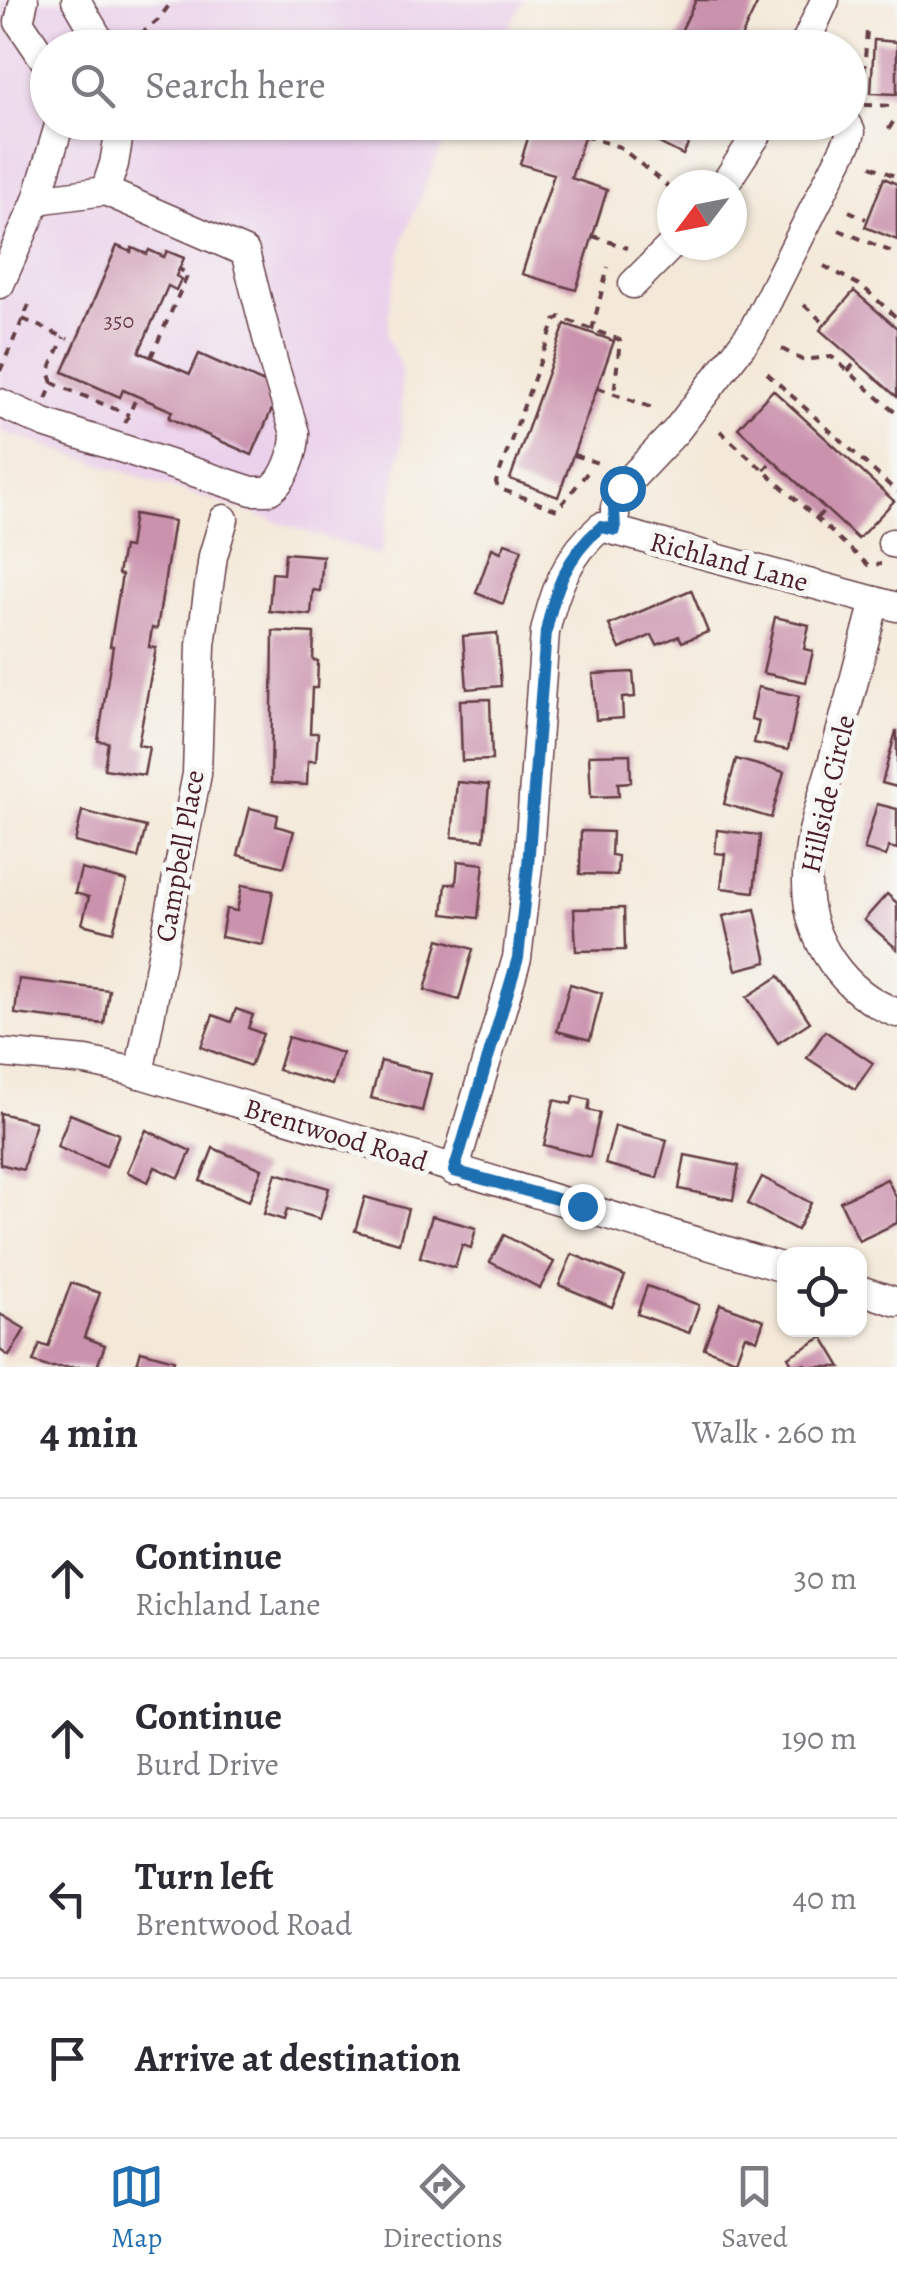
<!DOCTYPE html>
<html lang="en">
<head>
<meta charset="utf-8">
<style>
  :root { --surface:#fff; --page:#f7f7f7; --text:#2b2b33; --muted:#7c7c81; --line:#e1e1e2; --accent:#1f6fb2 }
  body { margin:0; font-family:Alegreya,serif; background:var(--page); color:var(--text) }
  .controls { position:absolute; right:30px; bottom:30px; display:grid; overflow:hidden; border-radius:20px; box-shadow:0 2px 8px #0004 }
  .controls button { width:90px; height:90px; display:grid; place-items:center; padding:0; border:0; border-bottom:2px solid var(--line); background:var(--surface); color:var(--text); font:50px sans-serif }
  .compass { position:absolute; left:657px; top:170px; width:90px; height:90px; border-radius:50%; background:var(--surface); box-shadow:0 2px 8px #0004; rotate:238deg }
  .stop { position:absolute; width:30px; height:30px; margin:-22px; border:8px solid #1f6fb2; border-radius:50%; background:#fff }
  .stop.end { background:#1f6fb2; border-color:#fff; box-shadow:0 2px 10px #0008 }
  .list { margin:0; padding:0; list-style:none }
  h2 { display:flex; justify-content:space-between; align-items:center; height:130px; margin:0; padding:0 40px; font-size:42px }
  h2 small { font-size:32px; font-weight:400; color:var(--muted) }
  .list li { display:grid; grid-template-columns:65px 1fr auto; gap:30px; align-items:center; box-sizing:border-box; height:160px; padding:0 40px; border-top:2px solid var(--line) }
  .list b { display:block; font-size:38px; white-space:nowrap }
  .list p { margin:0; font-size:32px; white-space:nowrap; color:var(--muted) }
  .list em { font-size:32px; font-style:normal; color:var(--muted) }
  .icon { flex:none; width:55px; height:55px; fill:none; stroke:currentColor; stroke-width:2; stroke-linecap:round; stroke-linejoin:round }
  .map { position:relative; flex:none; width:897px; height:1367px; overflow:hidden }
  .search { position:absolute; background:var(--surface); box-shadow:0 2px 8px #0004; left:30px; right:30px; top:30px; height:110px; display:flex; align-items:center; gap:25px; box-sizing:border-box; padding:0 35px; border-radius:55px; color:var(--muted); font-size:38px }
  .sheet { height:770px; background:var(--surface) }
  nav { display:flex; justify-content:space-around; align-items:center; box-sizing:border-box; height:140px; border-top:2px solid var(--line); background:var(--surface); font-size:28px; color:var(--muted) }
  nav a { display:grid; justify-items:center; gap:5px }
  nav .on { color:var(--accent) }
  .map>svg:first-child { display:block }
  .built { fill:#ebd1eb }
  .building { fill:#ca92ad }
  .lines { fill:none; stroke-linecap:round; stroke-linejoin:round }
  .minor-casing { stroke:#643d45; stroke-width:31 }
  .path { stroke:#643d45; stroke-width:4; stroke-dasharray:8 8; stroke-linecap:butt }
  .minor { stroke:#fff; stroke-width:28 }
  .route { stroke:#1f6fb2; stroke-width:12 }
  .labels { text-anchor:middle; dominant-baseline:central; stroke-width:10; stroke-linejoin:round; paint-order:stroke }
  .number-label { font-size:22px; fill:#6a3c4c }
  .street-label { font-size:28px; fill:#4a1f2b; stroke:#f6f6f2 }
</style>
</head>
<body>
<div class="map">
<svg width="897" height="1367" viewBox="0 0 897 1367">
  <rect width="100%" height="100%" fill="#f6f6f2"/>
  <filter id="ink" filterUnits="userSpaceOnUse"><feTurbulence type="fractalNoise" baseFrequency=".01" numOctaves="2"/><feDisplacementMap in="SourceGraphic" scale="20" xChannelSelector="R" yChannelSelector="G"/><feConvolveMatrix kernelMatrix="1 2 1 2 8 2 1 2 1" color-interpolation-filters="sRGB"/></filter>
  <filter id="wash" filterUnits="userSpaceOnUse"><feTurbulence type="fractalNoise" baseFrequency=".0048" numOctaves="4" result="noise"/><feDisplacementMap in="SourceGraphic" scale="40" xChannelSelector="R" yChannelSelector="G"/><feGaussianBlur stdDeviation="2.25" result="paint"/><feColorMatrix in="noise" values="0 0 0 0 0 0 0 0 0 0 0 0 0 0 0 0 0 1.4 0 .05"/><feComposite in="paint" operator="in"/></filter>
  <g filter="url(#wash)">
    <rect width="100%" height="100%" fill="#f4e9d9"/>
    <polygon class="built" points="0,0 524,0 498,47 48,48 48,122 451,123 404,238 390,302 387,336 401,368 402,443 381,556 0,431"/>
    <g id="blocks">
      <g class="building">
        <polygon points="696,0 759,0 736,48 673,48"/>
        <polygon points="874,40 897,42 897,94 871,93"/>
        <polygon points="533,122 589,122 571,178 607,190 576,290 522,274 554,174 520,164"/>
        <polygon points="636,122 699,122 683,155 633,130"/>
        <polygon points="884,178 897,184 897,240 865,227"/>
        <polygon points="117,246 131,252 132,248 147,254 149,250 164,257 167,251 184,258 176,276 181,279 176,290 168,286 139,352 190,374 199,354 280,390 252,455 169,418 172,411 123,390 120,397 63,372"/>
        <polygon points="854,291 897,328 897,397 820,330"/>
        <polygon points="565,324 614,341 558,497 510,479"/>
        <polygon points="773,390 894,501 858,539 738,428"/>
        <polygon points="134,514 174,521 157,629 152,628 149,647 156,648 138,745 149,747 144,775 104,769 108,742 98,741 113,646 110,646 122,575 118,574 123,547 129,548"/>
        <polygon points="505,543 522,549 503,604 476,593 492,548 501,552"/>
        <polygon points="285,553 323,556 320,591 313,590 311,615 269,611 272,573 283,574"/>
        <polygon points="691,590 708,632 682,642 679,636 657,645 652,635 620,649 609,625"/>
        <polygon points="775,617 809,625 804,649 813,651 806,682 763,673"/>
        <polygon points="273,631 314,633 313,660 318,661 317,688 312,688 310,733 318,733 316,761 308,761 307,785 271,783"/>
        <polygon points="497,633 501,686 467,689 463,636"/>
        <polygon points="633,672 635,697 622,698 623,718 596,720 593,674"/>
        <polygon points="758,687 799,696 788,750 754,743 759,721 751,719"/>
        <polygon points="490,699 492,760 462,761 460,700"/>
        <polygon points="896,731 897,731 897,787 882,783"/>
        <polygon points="630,754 631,782 618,783 619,796 591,797 589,755"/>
        <polygon points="736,759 784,772 771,818 724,804"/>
        <polygon points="457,782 489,785 484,840 452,837"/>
        <polygon points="877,804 897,809 897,849 889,847 886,856 864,850"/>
        <polygon points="250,808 278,815 276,826 294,831 284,867 238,855"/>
        <polygon points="82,811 146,827 138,858 75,842"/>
        <polygon points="717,830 760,835 754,892 721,888 725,854 715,853"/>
        <polygon points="581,831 612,832 611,855 618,856 617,875 580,874"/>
        <polygon points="458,861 484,864 478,918 443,914 446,884 456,884"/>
        <polygon points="81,869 127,881 113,932 82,924 89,897 75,893"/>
        <polygon points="242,885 273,891 263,945 221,937 226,909 237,911"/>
        <polygon points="887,894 897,903 897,949 864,920"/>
        <polygon points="624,908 625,950 576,951 574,909"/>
        <polygon points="755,909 767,962 736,970 723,916"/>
        <polygon points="439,939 473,949 459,1000 425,990"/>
        <polygon points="779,976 810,1022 778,1043 747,997"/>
        <polygon points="19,979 109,990 104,1024 15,1014"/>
        <polygon points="570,984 602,993 590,1040 557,1031"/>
        <polygon points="236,1009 253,1015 248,1028 263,1034 250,1066 201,1047 213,1015 231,1022"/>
        <polygon points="825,1031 873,1063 855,1089 807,1058"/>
        <polygon points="288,1037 342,1053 332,1085 278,1070"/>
        <polygon points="381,1061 431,1074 422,1111 371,1098"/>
        <polygon points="574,1096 590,1100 588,1110 600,1113 590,1157 544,1145 554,1100 571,1104"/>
        <polygon points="0,1113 35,1122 23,1170 0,1164"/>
        <polygon points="70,1114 119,1134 106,1167 57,1147"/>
        <polygon points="615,1126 667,1140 657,1178 605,1164"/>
        <polygon points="146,1130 191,1151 179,1178 155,1167 148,1182 127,1172"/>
        <polygon points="213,1148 262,1169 249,1201 200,1181"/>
        <polygon points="685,1155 739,1166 733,1200 679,1189"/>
        <polygon points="276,1173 329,1188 320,1219 287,1209 284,1220 264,1214"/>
        <polygon points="762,1177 811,1203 797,1230 748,1204"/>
        <polygon points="887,1179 897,1199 897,1223 859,1241 840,1201"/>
        <polygon points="365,1197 408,1209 399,1243 355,1231"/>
        <polygon points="432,1216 476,1228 471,1248 462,1245 455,1268 420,1257"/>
        <polygon points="504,1235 554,1262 540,1288 490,1262"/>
        <polygon points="572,1254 625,1276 612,1307 559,1285"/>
        <polygon points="71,1283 100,1293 84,1337 105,1345 97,1367 48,1367 33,1362 40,1344 48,1347"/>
        <polygon points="647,1286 699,1305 689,1333 637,1314"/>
        <polygon points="720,1304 764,1320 757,1340 745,1335 736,1360 704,1348"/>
        <polygon points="0,1314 25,1329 9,1356 0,1350"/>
        <polygon points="823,1337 841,1367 806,1367 805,1364 794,1367 788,1357"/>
        <polygon points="141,1351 174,1360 172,1367 136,1367"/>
      </g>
    </g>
  </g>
  <g filter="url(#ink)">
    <use href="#blocks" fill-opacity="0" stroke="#643d45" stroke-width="2.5"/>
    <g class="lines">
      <defs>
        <g id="minor">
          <polyline points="24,0 19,22 48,65"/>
          <polyline points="76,0 104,48"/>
          <polyline points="803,48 825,0"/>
          <polyline points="724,185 765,122"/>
          <polyline points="37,200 105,191"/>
          <polyline points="0,284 37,200 60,122"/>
          <polyline points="633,284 672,245"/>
          <path d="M0 403 44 423 252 491H268C285 482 295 452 295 433L274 365 245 252 105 191 114 164 121 122"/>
          <polyline points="615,531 615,508 622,488 676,431 752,332 849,139 851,132 845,122"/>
          <polyline points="892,543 897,544"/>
          <path d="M875 601C862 650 849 699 836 749 825 791 806 839 807 883 807 940 843 993 897 1013"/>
          <polyline points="0,1053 86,1061 127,1070 784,1268"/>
          <polyline points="139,1074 197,774 201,645 213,556 224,519"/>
          <path d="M454 1171 517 958 528 866 545 632C555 589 567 556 601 527L897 607"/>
          <polyline points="860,1290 897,1302"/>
        </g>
      </defs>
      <use href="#minor" class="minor-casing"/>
      <g class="path">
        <polyline points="128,45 158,20 173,0"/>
        <polyline points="857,99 859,74 864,74 867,30"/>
        <polyline points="865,105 897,106"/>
        <polyline points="712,122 723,129"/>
        <polyline points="889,129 897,115"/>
        <polyline points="584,136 620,147 672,190"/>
        <polyline points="871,166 897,177"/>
        <polyline points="849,211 866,219"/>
        <polyline points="839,230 897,254"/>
        <polyline points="593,236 627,248"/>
        <polyline points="824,266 863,287 897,318"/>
        <polyline points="804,305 825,324"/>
        <polyline points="23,319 68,339"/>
        <polyline points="592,330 608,267"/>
        <polyline points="782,349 802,360 832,357 897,414"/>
        <polyline points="151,357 188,274 179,269"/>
        <polyline points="0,371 29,305"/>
        <polyline points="848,371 856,361"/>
        <polyline points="767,373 897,492"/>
        <polyline points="53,383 49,371 64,337"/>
        <polyline points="598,388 653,408"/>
        <polyline points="46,399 53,383 129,415"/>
        <polyline points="125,423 137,396"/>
        <polyline points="720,431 868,565 881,564"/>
        <polyline points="574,455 598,463"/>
        <polyline points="764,470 773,460"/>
        <polyline points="587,473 557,510 498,488 496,482 555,321 560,317 620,340 614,395"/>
        <polyline points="817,518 825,509"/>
      </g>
      <use href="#minor" class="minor"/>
    </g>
  </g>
  <g class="lines" filter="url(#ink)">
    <path class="route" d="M582 1206 454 1171 518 958 528 866 546 632C555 588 567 556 601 527L615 530 614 508 622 488"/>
  </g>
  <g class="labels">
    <g class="number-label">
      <text x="119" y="321">350</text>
    </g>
    <g class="street-label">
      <text transform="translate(729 562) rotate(15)">Richland Lane</text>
      <text transform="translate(828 794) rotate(-77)">Hillside Circle</text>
      <text transform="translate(180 856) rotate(-80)">Campbell Place</text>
      <text transform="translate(336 1135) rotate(17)">Brentwood Road</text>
    </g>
  </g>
</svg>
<div class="controls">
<button><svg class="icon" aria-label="locate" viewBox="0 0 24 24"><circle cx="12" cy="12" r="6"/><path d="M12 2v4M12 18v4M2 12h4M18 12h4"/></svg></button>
</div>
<svg class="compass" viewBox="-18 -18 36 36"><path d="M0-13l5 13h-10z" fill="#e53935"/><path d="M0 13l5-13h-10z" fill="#7c7c81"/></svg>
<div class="stop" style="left:622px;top:488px"></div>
<div class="stop end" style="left:582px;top:1206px"></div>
<div class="search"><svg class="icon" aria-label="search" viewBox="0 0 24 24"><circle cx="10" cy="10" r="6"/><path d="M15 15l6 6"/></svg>Search here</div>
</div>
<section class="sheet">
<h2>4 min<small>Walk · 260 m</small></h2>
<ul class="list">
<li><svg class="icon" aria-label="ahead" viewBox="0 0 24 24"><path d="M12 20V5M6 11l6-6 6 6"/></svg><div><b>Continue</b><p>Richland Lane</p></div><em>30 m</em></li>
<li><svg class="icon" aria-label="ahead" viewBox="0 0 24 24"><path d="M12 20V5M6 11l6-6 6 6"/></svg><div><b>Continue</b><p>Burd Drive</p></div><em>190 m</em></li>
<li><svg class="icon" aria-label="left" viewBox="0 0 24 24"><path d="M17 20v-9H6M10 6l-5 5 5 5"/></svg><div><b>Turn left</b><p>Brentwood Road</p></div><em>40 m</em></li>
<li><svg class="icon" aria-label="arrive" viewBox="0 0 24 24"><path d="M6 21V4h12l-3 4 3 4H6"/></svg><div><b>Arrive at destination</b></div></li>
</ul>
</section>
<nav>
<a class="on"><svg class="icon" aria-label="map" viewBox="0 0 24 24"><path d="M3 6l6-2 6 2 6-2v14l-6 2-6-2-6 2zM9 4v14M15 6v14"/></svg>Map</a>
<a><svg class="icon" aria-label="directions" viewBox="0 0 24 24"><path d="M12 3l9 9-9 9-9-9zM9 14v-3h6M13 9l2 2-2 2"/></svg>Directions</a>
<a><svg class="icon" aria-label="saved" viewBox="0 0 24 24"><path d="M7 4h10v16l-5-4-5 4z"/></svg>Saved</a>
</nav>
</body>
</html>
